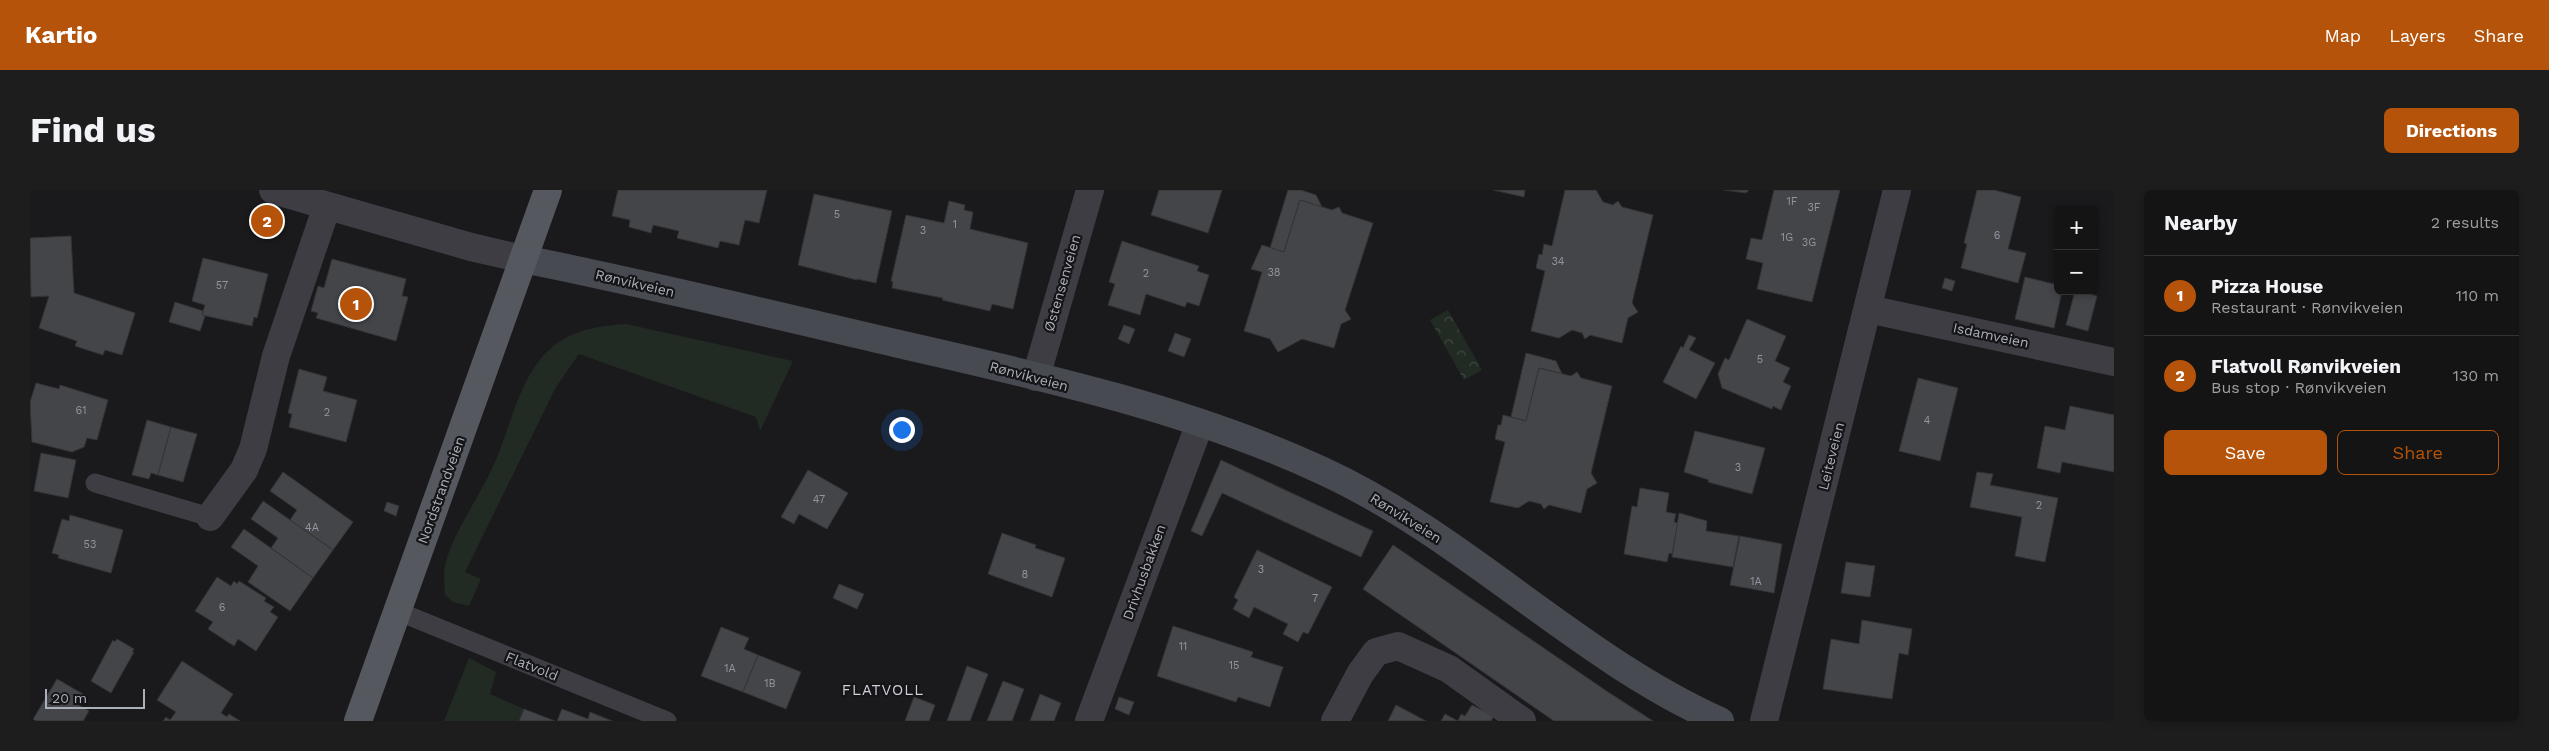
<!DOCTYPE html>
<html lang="en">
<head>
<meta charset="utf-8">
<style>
  :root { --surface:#141415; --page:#1d1d1e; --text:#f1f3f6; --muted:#9d9ea0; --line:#333334; --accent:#b45309 }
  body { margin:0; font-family:"Work Sans",sans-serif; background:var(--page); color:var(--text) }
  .controls { position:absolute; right:15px; top:15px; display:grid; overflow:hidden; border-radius:8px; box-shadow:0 2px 8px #0003 }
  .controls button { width:45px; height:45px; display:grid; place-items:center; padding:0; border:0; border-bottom:1px solid var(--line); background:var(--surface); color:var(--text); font:25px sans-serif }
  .scale { position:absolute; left:15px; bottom:12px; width:100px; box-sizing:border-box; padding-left:5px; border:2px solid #acb0bc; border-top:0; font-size:14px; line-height:18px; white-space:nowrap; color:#acb0bc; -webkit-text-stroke:4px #151517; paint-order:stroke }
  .you { position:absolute; left:871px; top:239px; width:18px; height:18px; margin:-12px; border:4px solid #fff; border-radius:50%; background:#1a73e8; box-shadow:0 0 0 8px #1a73e833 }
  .badge { display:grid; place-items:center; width:32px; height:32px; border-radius:50%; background:var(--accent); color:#fff; font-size:16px; font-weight:700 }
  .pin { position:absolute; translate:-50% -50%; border:2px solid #fff; box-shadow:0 1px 5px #0006 }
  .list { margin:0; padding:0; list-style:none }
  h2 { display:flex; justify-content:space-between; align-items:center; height:65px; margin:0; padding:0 20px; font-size:21px }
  h2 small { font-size:16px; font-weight:400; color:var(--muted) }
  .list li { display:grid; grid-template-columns:32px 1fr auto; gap:15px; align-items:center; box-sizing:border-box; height:80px; padding:0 20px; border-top:1px solid var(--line) }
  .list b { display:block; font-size:19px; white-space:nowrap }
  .list p { margin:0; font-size:16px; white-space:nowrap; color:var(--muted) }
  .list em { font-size:16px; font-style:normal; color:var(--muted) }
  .actions { display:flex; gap:10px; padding:15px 20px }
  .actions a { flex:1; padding:11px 0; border:1px solid var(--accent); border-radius:8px; text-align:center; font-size:18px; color:var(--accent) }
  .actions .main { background:var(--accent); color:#fff }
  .map { position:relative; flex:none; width:2084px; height:531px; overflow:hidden; border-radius:8px }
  header { display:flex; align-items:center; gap:30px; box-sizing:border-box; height:70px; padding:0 25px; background:var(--accent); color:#fff }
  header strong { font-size:24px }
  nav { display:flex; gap:28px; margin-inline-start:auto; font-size:18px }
  .intro { display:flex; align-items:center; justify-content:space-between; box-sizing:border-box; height:120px; padding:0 30px }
  h1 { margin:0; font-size:35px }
  .button { padding:12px 22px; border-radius:8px; background:var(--accent); color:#fff; font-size:18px; font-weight:700 }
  main { display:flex; gap:30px; padding:0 30px }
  aside { flex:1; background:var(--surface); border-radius:8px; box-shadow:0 2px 8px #0003 }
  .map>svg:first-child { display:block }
  .grass { fill:#212b23 }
  .forest { fill:url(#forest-crowns) }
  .building { fill:#444549; stroke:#343438 }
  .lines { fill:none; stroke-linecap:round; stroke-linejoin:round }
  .lane { stroke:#3d3d43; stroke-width:19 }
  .street { stroke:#3d3d43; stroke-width:28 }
  .secondary { stroke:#484a51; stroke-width:28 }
  .primary { stroke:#565860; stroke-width:28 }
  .labels { text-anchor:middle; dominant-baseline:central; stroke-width:4.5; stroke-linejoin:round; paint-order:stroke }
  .number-label { font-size:11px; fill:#92959f }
  .street-label { font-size:14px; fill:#acb0bc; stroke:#151517 }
  .neighbourhood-label { font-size:15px; letter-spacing:1px; fill:#cdcfd8; stroke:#151517 }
</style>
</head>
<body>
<header>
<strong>Kartio</strong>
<nav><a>Map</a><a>Layers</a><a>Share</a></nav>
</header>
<div class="intro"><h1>Find us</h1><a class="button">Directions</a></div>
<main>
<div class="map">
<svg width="2084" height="531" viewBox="0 0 2084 531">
  <defs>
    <pattern id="forest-crowns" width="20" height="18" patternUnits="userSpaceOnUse" patternTransform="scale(1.25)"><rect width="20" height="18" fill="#212b23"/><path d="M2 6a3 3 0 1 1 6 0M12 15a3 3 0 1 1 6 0" fill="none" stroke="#3f4741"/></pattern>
  </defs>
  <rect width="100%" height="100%" fill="#1a1a1c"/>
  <g class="grass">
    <path d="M596 134 763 171 730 241 726 227 549 164 526 197 435 382 451 389 439 416 423 412 415 405C414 394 413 379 417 368 428 334 451 305 465 272 480 238 490 186 519 160 540 140 568 136 596 134Z"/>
    <polygon points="439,468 466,482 460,504 494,519 489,531 414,531"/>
  </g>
  <polygon class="forest" points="1418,120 1452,180 1434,190 1400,130"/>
  <g class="building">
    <polygon points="588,0 737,0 729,33 715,30 709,55 690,51 688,58 647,48 649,41 623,35 621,43 599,37 600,30 582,26"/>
    <polygon points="1129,0 1192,0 1178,43 1121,25"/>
    <polygon points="1258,0 1271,0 1286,5 1292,17 1270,10 1254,62 1240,58"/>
    <polygon points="1463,0 1495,0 1494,7"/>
    <polygon points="1535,0 1566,0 1573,12 1583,15 1588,11 1592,17 1623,25 1602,113 1608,122 1598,128 1592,153 1560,145 1555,149 1552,143 1542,140 1529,148 1501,141 1515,81 1506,78 1509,64 1512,65 1514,54 1522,56"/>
    <polygon points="1694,0 1719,0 1716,3"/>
    <polygon points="1744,0 1810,0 1782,112 1727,99 1733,73 1716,69 1721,48 1732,50"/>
    <polygon points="1947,0 1964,0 1991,7 1978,59 1996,63 1988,93 1931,78 1937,54 1934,53"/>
    <polygon points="784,4 862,21 846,93 827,89 827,90 768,75"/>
    <polygon points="1270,10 1302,20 1309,17 1312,23 1343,33 1315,120 1321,129 1311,134 1304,158 1272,149 1248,162 1240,149 1214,141 1232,82 1221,79 1232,55 1254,62"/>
    <polygon points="919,11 935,15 934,20 943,22 940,39 998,53 983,119 962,114 960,121 912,110 913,108 862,98 863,92 861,91 876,25 914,33"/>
    <polygon points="41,46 44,103 105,123 92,165 75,160 73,165 45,156 47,151 9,138 19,106 1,107 0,48"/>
    <polygon points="1092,51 1169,76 1167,81 1179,85 1169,116 1157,112 1155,117 1116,104 1110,125 1078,115 1085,94 1079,92"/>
    <polygon points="173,68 238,84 227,128 224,127 222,136 172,125 175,115 162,111"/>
    <polygon points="302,69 376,89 372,106 378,107 366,151 286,128 288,123 281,121 288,96 294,98"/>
    <polygon points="1995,87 2028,95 2028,101 2032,101 2024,138 1985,129"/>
    <polygon points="1915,88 1925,91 1922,101 1912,98"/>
    <polygon points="2045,101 2067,106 2058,141 2036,135"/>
    <polygon points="145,112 173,121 172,125 175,126 170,141 139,132"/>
    <polygon points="1717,129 1756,146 1745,171 1760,178 1753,192 1761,196 1751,220 1743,216 1742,219 1692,198 1688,184 1695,168 1699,170"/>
    <polygon points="1094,135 1105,139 1099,154 1088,149"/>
    <polygon points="1145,143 1161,149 1154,167 1138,161"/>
    <polygon points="1659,145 1666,148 1659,160 1685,173 1666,209 1633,192 1651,156 1653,158"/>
    <polygon points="1496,163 1526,171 1532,184 1509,178 1496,231 1481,227"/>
    <polygon points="1509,178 1541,186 1547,182 1551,188 1582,196 1561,283 1567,293 1557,299 1551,323 1519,315 1514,319 1511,314 1499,311 1488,318 1460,312 1475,252 1465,249 1468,235 1471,235 1473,225 1496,231"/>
    <polygon points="269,179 297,187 293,201 327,210 316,252 259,237 262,224 258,223"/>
    <polygon points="1888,188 1928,198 1910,271 1869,261"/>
    <polygon points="6,193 29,199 30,195 78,210 67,250 57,248 54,257 42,262 2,252 0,212"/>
    <polygon points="2040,216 2084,225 2084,282 2032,272 2030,283 2007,278 2015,236 2035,240"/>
    <polygon points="117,230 141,237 128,285 121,283 119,289 102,285"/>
    <polygon points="141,237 167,244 153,292 128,285"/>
    <polygon points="1665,241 1735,258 1722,304 1678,292 1679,290 1654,282"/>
    <polygon points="11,263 46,270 38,308 4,301"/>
    <polygon points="1191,270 1343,341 1331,367 1192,303 1172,346 1161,341"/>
    <polygon points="778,280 818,303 797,339 769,324 764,334 751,327"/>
    <polygon points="253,282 323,332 303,360 260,330 267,320 240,301"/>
    <polygon points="1947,282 1963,284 1960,295 2028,308 2015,372 1985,366 1992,327 1940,317"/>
    <polygon points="1610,298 1639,303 1636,322 1646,324 1644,332 1648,333 1642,364 1639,363 1637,372 1594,364 1602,316 1607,317"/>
    <polygon points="233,311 303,360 283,388 241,358 248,348 221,329"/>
    <polygon points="357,312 369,316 366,326 354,321"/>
    <polygon points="1649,323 1677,331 1676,341 1709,346 1703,377 1642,367"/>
    <polygon points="40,325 93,340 81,383 28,368 29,365 22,363 32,329 39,331"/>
    <polygon points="214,339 283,388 260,421 218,392 228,376 201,357"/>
    <polygon points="972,343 1006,355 1005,358 1035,368 1022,407 958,384"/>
    <polygon points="1710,346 1752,354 1744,403 1700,395"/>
    <polygon points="1363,355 1578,502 1623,531 1524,531 1333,399"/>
    <polygon points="1227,360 1302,397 1278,444 1273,442 1268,452 1253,444 1258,434 1224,417 1219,428 1203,419 1208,410 1204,407"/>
    <polygon points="1816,372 1845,376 1840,407 1811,403"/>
    <polygon points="187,387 201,396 204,391 207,394 209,391 236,408 234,411 244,417 240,422 248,427 226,461 208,449 204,456 178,439 183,432 165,421"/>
    <polygon points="809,394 834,404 827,419 803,408"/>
    <polygon points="1832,430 1882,439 1878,465 1869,463 1862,509 1793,499 1801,449 1829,454"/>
    <polygon points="1143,436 1223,462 1221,467 1253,477 1240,517 1208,507 1206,512 1127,486"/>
    <polygon points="691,437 719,448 714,459 728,465 713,502 671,486"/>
    <polygon points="87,449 104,459 102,462 104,462 81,503 61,491 83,450 85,452"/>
    <polygon points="728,465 771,482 756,519 713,502"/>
    <polygon points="152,471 203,504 191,523 197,527 199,524 210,531 133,531 136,527 140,530 146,522 127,510"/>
    <polygon points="937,476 958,484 940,531 917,531"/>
    <polygon points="27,489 53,504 47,514 59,521 53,531 2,531"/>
    <polygon points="973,491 994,499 982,531 957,531"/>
    <polygon points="1010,504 1031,513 1024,531 1000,531"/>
    <polygon points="884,507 905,515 899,531 875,531"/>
    <polygon points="1089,507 1104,512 1099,525 1085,519"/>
    <polygon points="1366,515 1396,531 1358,531"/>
    <polygon points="1442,515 1464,526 1461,531 1411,531 1415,524 1428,531 1431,524 1435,526"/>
    <polygon points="494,519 525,531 489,531"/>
    <polygon points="532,519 558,529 560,522 582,531 527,531"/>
  </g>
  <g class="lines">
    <g class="lane">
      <polyline points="65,293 180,327"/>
      <polyline points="367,421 637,531"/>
    </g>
    <g class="street">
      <polyline points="243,0 441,57 493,69"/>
      <polyline points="1838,119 2084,172"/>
      <polyline points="1006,187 1060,0"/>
      <polyline points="180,327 214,280 223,259 246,166 297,16"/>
      <polyline points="1059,531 1170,233"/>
      <polyline points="1305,531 1330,484 1346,462 1368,456 1419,479 1492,531"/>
      <polyline points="1734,531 1867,0"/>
    </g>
    <path class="secondary" d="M493 69C619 94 744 125 869 154 1010 186 1162 220 1293 281 1436 347 1547 467 1690 531"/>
    <polyline class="primary" points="328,531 518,0"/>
  </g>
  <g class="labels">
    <g class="number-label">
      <text x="1762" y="11">1F</text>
      <text x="1784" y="17">3F</text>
      <text x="807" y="24">5</text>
      <text x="925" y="34">1</text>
      <text x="893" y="40">3</text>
      <text x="1967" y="45">6</text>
      <text x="1757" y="47">1G</text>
      <text x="1779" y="52">3G</text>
      <text x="1528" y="71">34</text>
      <text x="1244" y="82">38</text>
      <text x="1116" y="83">2</text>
      <text x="192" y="95">57</text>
      <text x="1730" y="169">5</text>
      <text x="51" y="220">61</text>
      <text x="297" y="222">2</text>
      <text x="1897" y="230">4</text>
      <text x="1708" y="277">3</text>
      <text x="789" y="309">47</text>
      <text x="2009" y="315">2</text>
      <text x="282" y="337">4A</text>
      <text x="60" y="354">53</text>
      <text x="1231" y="379">3</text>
      <text x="995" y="384">8</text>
      <text x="1726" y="391">1A</text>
      <text x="1285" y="408">7</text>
      <text x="192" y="417">6</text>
      <text x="1153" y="456">11</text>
      <text x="1204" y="475">15</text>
      <text x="700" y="478">1A</text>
      <text x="740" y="493">1B</text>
    </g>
    <g class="street-label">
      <text transform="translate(605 93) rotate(13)">Rønvikveien</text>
      <text transform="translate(1032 93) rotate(-74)">Østensenveien</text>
      <text transform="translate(1961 145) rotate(12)">Isdamveien</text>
      <text transform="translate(999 186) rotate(15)">Rønvikveien</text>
      <text transform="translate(1801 266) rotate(-76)">Leiteveien</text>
      <text transform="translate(411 300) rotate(-70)">Nordstrandveien</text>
      <text transform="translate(1376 328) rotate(32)">Rønvikveien</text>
      <text transform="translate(1114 382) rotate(-70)">Drivhusbakken</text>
      <text transform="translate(502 476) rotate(22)">Flatvold</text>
    </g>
    <g class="neighbourhood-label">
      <text x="853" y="500">FLATVOLL</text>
    </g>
  </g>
</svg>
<div class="controls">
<button>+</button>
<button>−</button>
</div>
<div class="scale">20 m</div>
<div class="you"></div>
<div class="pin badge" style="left:326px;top:114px">1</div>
<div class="pin badge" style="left:237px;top:31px">2</div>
</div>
<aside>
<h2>Nearby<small>2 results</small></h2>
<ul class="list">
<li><span class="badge">1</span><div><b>Pizza House</b><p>Restaurant · Rønvikveien</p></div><em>110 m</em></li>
<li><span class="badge">2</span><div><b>Flatvoll Rønvikveien</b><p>Bus stop · Rønvikveien</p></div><em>130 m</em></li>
</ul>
<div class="actions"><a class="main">Save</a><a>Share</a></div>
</aside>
</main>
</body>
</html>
